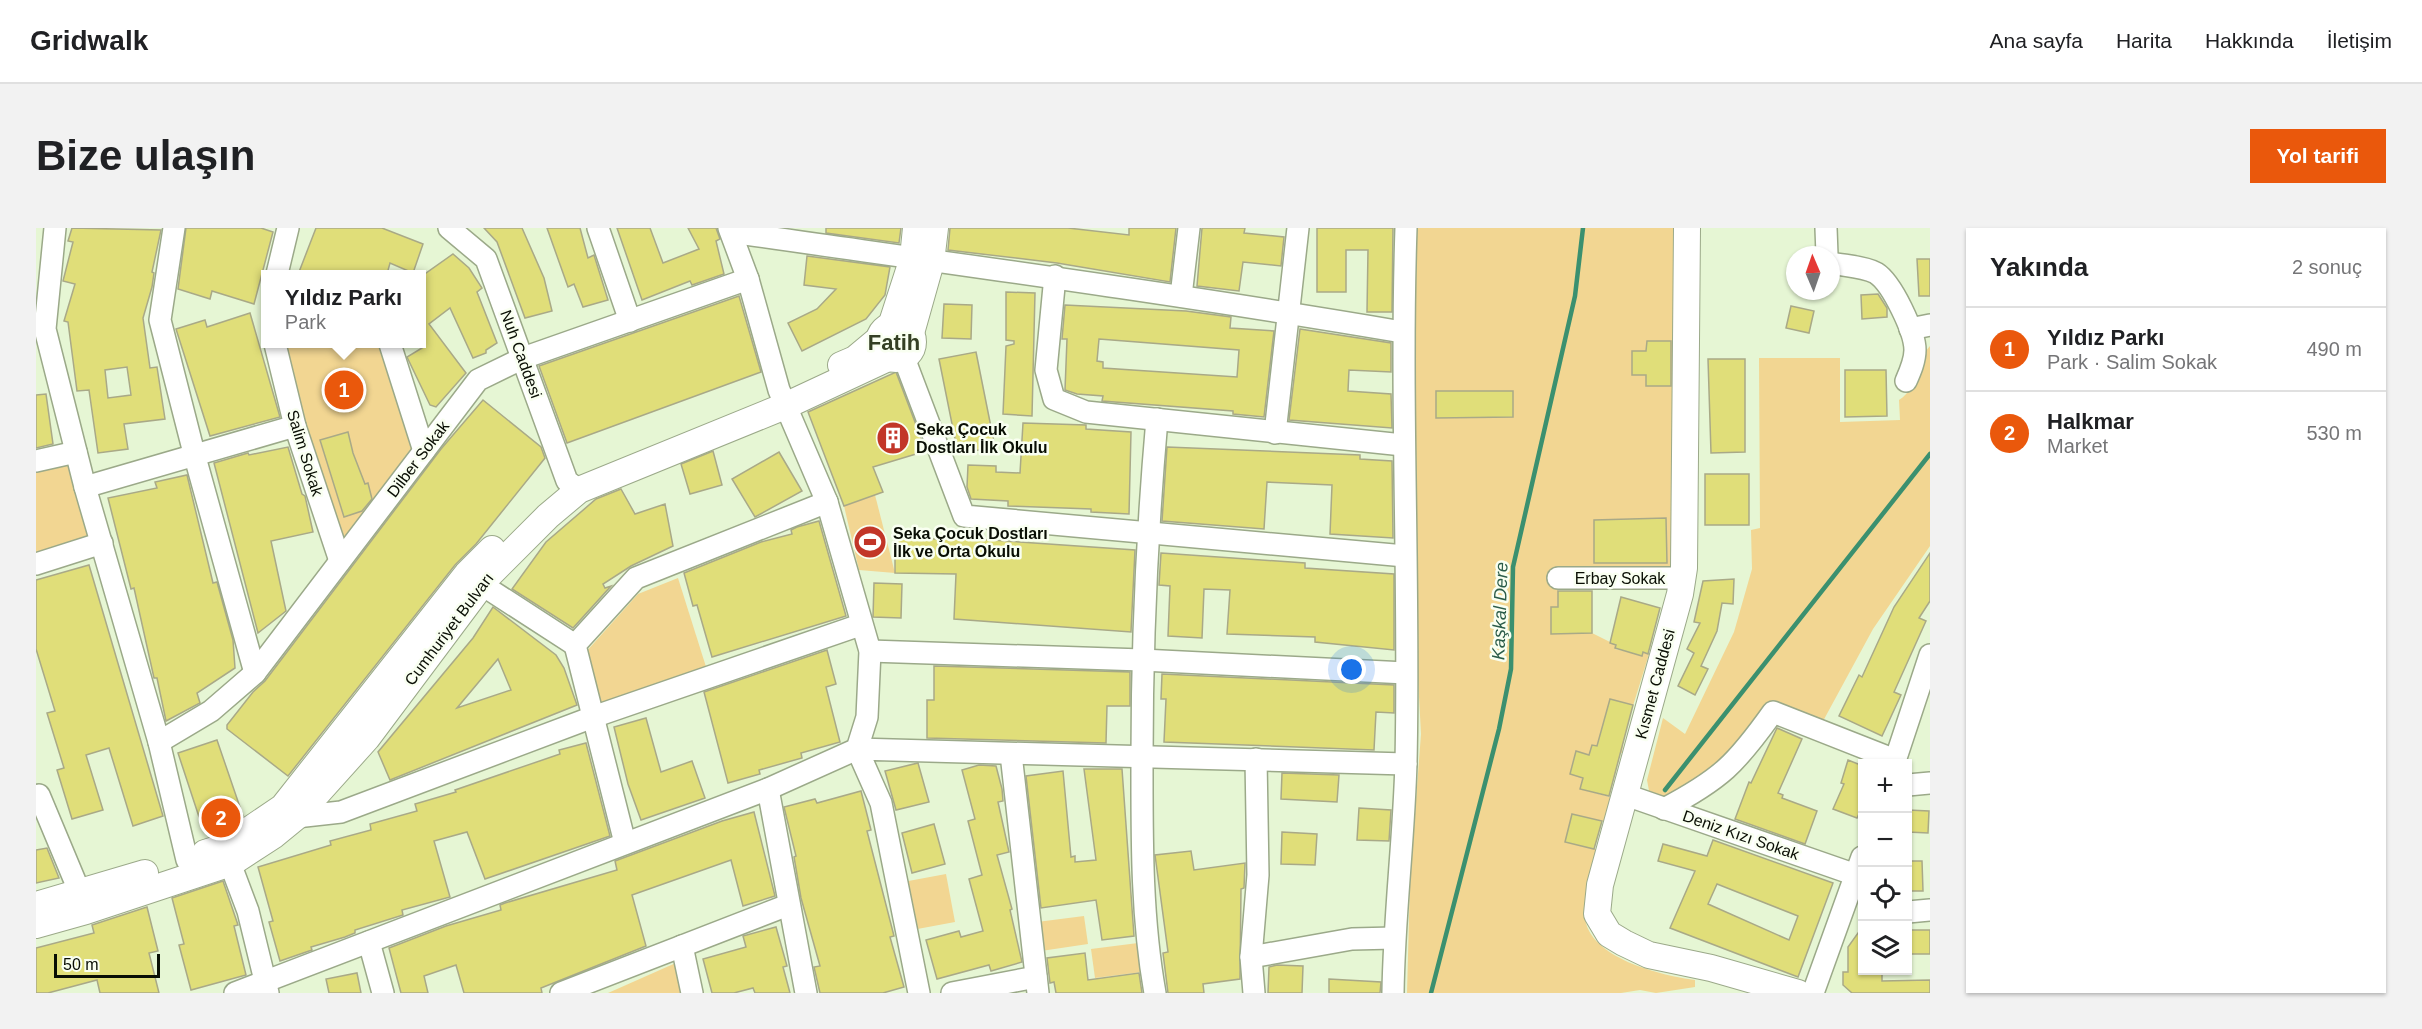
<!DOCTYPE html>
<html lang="tr">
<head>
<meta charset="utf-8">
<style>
  :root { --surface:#fff; --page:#f2f2f2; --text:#202124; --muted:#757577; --line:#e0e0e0; --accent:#ea580c }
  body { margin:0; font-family:Arial,sans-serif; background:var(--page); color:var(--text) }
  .controls { position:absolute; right:18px; bottom:18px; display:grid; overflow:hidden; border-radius:0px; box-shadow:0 2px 4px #0004 }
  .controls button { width:54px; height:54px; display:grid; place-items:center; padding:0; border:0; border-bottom:2px solid var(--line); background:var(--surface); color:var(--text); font:30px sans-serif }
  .compass { position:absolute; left:1750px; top:18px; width:54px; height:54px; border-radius:50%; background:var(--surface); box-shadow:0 2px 4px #0004; rotate:358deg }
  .scale { position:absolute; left:18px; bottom:15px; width:106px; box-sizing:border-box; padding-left:6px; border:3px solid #090e04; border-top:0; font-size:16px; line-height:21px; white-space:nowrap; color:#090e04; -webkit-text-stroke:4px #f9fff1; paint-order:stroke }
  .you { position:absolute; left:1316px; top:442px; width:21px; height:21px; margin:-15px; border:4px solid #fff; border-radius:50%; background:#1a73e8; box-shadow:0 0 0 9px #1a73e833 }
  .badge { display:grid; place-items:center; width:39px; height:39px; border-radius:50%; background:var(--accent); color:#fff; font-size:20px; font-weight:700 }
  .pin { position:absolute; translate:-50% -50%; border:3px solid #fff; box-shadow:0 2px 6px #0006 }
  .popup { position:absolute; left:225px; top:42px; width:165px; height:78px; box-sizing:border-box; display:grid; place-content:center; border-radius:0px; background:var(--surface); filter:drop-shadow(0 2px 4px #0005); font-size:20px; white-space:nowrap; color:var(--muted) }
  .popup b { font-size:22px; color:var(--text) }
  .popup::after { content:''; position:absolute; left:50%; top:100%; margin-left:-12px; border:12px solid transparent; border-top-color:var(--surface) }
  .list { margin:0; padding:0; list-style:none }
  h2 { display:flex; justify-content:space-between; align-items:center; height:78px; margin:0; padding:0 24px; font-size:26px }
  h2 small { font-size:20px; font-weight:400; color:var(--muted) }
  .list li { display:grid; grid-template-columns:39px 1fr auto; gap:18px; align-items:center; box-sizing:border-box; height:84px; padding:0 24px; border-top:2px solid var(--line) }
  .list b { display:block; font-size:22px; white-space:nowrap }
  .list p { margin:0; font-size:20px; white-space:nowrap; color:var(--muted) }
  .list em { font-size:20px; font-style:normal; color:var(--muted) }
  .icon { flex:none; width:33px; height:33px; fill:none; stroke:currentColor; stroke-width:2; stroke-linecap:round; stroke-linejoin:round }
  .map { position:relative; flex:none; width:1894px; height:765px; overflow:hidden; border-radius:0px }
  header { display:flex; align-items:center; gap:36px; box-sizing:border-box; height:84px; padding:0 30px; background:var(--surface); border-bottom:2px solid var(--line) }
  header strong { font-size:28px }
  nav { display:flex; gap:33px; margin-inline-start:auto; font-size:21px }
  .intro { display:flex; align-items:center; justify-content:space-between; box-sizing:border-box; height:144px; padding:0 36px }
  h1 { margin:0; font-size:42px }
  .button { padding:15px 27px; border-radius:0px; background:var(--accent); color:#fff; font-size:21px; font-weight:700 }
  main { display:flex; gap:36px; padding:0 36px }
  aside { flex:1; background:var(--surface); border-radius:0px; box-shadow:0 2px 4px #0004 }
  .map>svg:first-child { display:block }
  .green { fill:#f2d692 }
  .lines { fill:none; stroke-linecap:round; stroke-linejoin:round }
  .stream { stroke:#3b906f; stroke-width:4.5 }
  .building { fill:#e0de79; stroke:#a9a987; stroke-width:1.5; fill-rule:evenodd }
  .minor-casing { stroke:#9ba989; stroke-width:24 }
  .major-casing { stroke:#9ba989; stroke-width:28 }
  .minor { stroke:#fff; stroke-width:21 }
  .major { stroke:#fff; stroke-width:26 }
  .labels { text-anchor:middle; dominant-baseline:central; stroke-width:5; stroke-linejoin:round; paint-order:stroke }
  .street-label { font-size:16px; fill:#090e04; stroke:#f9fff1 }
  .poi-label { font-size:16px; font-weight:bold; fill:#090e04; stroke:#f9fff1; text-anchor:start }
  .water-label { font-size:18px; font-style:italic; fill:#2b5c49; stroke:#f9fff1 }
  .district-label { font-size:22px; font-weight:bold; fill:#343f24; stroke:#f9fff1 }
</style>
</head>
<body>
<header>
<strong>Gridwalk</strong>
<nav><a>Ana sayfa</a><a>Harita</a><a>Hakkında</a><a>İletişim</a></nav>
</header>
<div class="intro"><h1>Bize ulaşın</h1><a class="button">Yol tarifi</a></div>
<main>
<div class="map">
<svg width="1894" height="765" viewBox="0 0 1894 765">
  <rect width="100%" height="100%" fill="#e6f6d4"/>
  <g class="green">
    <path d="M1380 0H1644L1638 340 1522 360V379H1515V405H1556L1580 417 1579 421 1605 427 1607 424 1613 426 1588 507 1586 525 1557 517 1553 527 1540 523 1534 546 1547 550 1544 561 1574 569 1570 594 1536 586 1529 614 1564 622C1558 643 1547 666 1549 689 1552 730 1627 748 1659 752V759L1620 765 1604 762 1585 765H1371L1374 652 1385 506 1379 394Z"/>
    <polygon points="239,116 354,116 388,223 304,333"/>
    <path d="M1894 118V318L1837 401 1786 495 1733 473 1687 533 1623 574 1614 568 1611 552 1627 490 1649 506 1698 404 1716 341 1715 302 1724 300 1723 130H1804V194L1864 192 1863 172C1884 159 1879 134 1894 118Z"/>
    <polygon points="40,224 66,315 0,336 0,233"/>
    <polygon points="839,267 859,345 823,342 808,278"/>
    <polygon points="642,350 671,442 562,479 549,425 602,366"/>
    <polygon points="910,646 919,694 876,702 867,654"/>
    <polygon points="1048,688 1052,716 1005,723 1001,694"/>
    <polygon points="1102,715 1106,744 1059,750 1055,721"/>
    <polygon points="642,734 650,765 572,765"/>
  </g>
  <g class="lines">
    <g class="stream">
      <polyline points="1629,562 1894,226"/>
      <polyline points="1395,765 1463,501 1475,441 1477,339 1539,68 1547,0"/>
    </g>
  </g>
  <g class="building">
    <path d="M36 0 125 2 116 44 118 45 116 59 107 90 114 140 121 139 129 191 88 196 92 221 62 225 53 162 41 163 32 94 28 93 39 56 27 53 37 14 32 13ZM91 139 95 167 72 170 69 142Z"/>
    <polygon points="150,0 225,0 237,4 218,76 176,63 174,71 142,61"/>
    <polygon points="280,0 346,0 387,16 377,45 354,35 351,46 270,46 263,44"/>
    <polygon points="448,0 486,0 508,50 516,83 489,90 461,14"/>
    <polygon points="511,0 544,0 552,30 558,27 572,72 547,79 538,56 532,59"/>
    <polygon points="581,0 614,0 627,35 663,21 652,0 680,0 684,11 680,13 688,46 656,57 654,53 606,72"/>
    <polygon points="790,0 865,0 863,15 790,5"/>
    <polygon points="914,0 1032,0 1093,7 1093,0 1140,0 1134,54 1021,35 912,22"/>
    <polygon points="1166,0 1209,0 1208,5 1248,9 1245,38 1207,34 1203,63 1161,58"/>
    <polygon points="1281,0 1357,0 1356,84 1331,84 1332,22 1310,22 1310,64 1281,64"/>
    <polygon points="417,26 433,40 446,60 441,64 461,115 450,122 450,125 437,130 414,80 393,96 430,145 400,179 394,177 371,129 386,120 386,48"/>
    <polygon points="771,28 854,39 849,67 830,91 766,123 752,95 781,81 800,61 768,57"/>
    <polygon points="1881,31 1894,31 1894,68 1883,68"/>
    <polygon points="970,64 999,65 996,188 967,186 970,118 978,116 978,113 970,112"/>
    <polygon points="1842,66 1851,80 1851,89 1826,91 1825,67"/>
    <polygon points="703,68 725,144 531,215 503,138"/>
    <polygon points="908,76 936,77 935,111 906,110"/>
    <path d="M1029 77 1150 83 1195 89 1194 100 1238 103 1228 189 1197 186V183L1066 173 1067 168 1041 166 1029 162 1031 111H1026ZM1063 111 1203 122 1201 149 1067 140V134L1061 133Z"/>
    <polygon points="1755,78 1778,83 1773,105 1750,100"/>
    <polygon points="214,85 244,189 174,208 140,101 169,92 171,99"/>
    <polygon points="1264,101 1355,115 1355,144 1313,142 1312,163 1355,166 1356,200 1253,192"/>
    <polygon points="1611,113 1635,113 1635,158 1610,158 1610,147 1596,147 1596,123 1610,123"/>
    <polygon points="940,124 959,219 922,226 903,131"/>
    <polygon points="1672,131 1709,131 1709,224 1675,225"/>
    <polygon points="1809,142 1850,142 1851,188 1809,189"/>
    <polygon points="860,144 890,223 837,239 847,264 808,278 772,184"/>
    <polygon points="1400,163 1477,163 1477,189 1400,190"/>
    <polygon points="10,166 17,216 0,220 0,167"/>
    <polygon points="447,172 505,219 509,230 440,316 419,337 252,548 191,501 191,497 217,464 229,453 405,221"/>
    <polygon points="987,195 1050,197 1050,201 1095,204 1093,286 1055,284 1055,281 972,278 972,273 935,271 931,259 932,237 960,238 960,244 984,245"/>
    <polygon points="312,204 317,225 329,256 332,255 336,271 326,283 308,289 284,212"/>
    <polygon points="252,219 266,266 269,268 277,304 235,313 250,383 222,405 178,235 212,225 213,227"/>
    <polygon points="1131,219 1324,227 1324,231 1356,233 1357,310 1294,306 1296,257 1231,254 1228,301 1126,293"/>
    <polygon points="677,223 686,257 654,266 645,236"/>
    <polygon points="743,224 766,263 719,289 696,251"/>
    <rect x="1669" y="246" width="44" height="51"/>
    <polygon points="151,247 177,355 181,354 197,412 199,440 161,465 164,475 130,493 121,450 118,450 98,360 95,361 72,270 121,260 119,254"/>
    <polygon points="585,261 599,286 629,276 637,318 595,338 567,356 569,360 575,358 537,400 476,361 510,314 560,271"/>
    <polygon points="1630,290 1631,335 1558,335 1558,292"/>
    <polygon points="783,293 810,388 676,429 661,377 657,378 648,345 725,314 756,306 755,302 761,299"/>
    <polygon points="859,311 941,311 1099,322 1095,404 918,391 920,346 859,345"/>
    <polygon points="1125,325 1269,335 1269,340 1358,346 1358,422 1279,414 1279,409 1191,406 1194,362 1168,361 1166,410 1132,408 1134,358 1123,357"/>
    <polygon points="1894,325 1894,373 1883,390 1890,393 1858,464 1865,467 1846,508 1803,488 1823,447 1826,449 1858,379"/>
    <polygon points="53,337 127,588 97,598 73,520 50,527 67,582 36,591 21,542 28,540 11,485 19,483 0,421 0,352"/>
    <polygon points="1698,351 1697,376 1686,375 1681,403 1665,438 1672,441 1659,467 1642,458 1658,425 1651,421 1664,395 1658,394 1667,353"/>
    <polygon points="838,355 866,356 865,390 837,389"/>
    <polygon points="1522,363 1556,363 1556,405 1515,406 1515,379 1522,379"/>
    <polygon points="1585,369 1624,380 1612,426 1607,424 1606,428 1579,420 1580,417 1574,415"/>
    <path d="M457 379 520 427 528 440 541 477 354 552 342 524 437 410ZM462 431 475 462 421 480Z"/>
    <polygon points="791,422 800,456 790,459 804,514 765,525 766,530 723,542 724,546 692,555 668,464"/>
    <polygon points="898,438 1094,444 1094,478 1071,478 1070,515 891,510 891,472 898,472"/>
    <polygon points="1126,446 1358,457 1358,485 1340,484 1338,522 1128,514 1130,471 1125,471"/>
    <polygon points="1574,471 1597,477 1573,568 1544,561 1547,550 1534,546 1540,523 1553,527 1556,517 1561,518"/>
    <polygon points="610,490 625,544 656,533 669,570 605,592 592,556 578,499"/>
    <polygon points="1741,500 1766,511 1742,565 1747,567 1746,570 1781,583 1769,616 1699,591 1713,554 1715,555"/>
    <polygon points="181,512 207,588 167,601 142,525"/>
    <polygon points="550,515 574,608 449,651 431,604 398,613 414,669 366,682 367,687 319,702 319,705 309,709 275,719 276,722 244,733 233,694 237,693 222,639 295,617 294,613 335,602 334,596 381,583 379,576 420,564 419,562 524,526 523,522"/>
    <polygon points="1812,532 1827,538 1827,577 1821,590 1797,581 1808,556 1805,555"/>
    <polygon points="882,535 893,574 860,582 849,543"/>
    <polygon points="943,537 960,538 966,561 967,573 962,574 973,624 961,627 976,681 974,682 986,734 955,743 953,737 901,751 890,712 923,703 925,709 947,703 933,651 946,647 932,593 939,591 926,542"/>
    <polygon points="1048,541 1086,541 1098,708 1066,712 1060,672 1005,680 990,548 1027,543 1035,629 1039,628 1039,634 1060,632"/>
    <polygon points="1246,545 1303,547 1301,574 1245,571"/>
    <polygon points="825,563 835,602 831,603 858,708 854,709 868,759 847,765 784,765 778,739 784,738 765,670 758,629 760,628 748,579 779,571 781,575"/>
    <polygon points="1323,580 1355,582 1353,613 1321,612"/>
    <polygon points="1872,582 1893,583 1892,605 1872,604"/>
    <polygon points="718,584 739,668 707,678 695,632 596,667 610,718 505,760 506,765 428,765 420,737 388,748 392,765 365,765 353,720 410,698 465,682 464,677 469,675 581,642 579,633 686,593"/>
    <polygon points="1536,586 1566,593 1558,621 1529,614"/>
    <polygon points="898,596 909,636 876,645 866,605"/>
    <polygon points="1246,604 1281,606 1279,637 1245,636"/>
    <path d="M1677 612 1797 655 1762 749 1634 700 1659 643 1622 633 1627 616 1671 628ZM1681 656 1762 688 1753 712 1672 676Z"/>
    <polygon points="11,620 23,650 0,655 0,622"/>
    <polygon points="1155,623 1158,642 1209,635 1208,660 1205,661 1204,751 1167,756 1168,765 1132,765 1127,725 1132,724 1119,627"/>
    <polygon points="1872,633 1886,633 1887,663 1872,663"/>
    <polygon points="187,653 202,697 198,698 210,747 155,762 143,717 148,716 136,670"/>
    <polygon points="111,679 122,723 113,725 123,765 64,765 61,752 12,765 0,765 0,720 58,705 56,697"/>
    <polygon points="1827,698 1827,744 1846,744 1846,753 1894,752 1894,765 1816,765 1807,757 1807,744 1812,744 1812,719"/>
    <polygon points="740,699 751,738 747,739 754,765 719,765 717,760 698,765 676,765 667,731 710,719 707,708"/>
    <rect x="1872" y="702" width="22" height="24"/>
    <polygon points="1049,725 1052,752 1103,745 1106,765 1020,765 1018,754 1014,755 1011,730"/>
    <polygon points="1241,737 1267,738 1266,765 1232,765 1233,739"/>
    <polygon points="321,745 325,765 293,765 290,751"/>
    <polygon points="1293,751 1345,754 1344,765 1293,765"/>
  </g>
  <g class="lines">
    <defs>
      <g id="minor">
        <polyline points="19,0 9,101 49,259 123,514 151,632"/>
        <polyline points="138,0 124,92 159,229 219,445"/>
        <polyline points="413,0 450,31 531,253 543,262"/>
        <polyline points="562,0 594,93"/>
        <polyline points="1790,0 1791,27"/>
        <path d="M695 4C919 36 1143 66 1366 104"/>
        <path d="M1795 35C1809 38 1827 38 1840 45 1856 55 1879 104 1879 122 1879 133 1874 144 1870 153"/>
        <polyline points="241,46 252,0"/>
        <polyline points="1019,48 1010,142 1018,171 1050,184 1367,217"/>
        <polyline points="1145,68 1153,0"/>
        <polyline points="1874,101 1894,97"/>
        <polyline points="239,116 259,198 304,333"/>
        <polyline points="354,116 388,223"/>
        <polyline points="868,130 928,288 1369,328"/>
        <polyline points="1239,205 1262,0"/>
        <polyline points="0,233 40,224"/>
        <polyline points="49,259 259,198"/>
        <polyline points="0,336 66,315"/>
        <polyline points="434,349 539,417"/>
        <polyline points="1522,350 1647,350"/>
        <polyline points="834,423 1106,432 1370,445"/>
        <polyline points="123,514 175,483 219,445 442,152 487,130 712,51"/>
        <polyline points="975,526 1002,765"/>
        <polyline points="1858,536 1894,427"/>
        <polyline points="1872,557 1894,555"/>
        <polyline points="732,561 770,765"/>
        <polyline points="3,567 49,677"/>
        <polyline points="1590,567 1820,647"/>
        <path d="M1628 581C1685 551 1700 536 1737 484L1859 532"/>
        <polyline points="254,584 260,589 305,584 557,489 824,397"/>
        <polyline points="589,615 539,417 600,350 791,274"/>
        <polyline points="189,622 212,683 232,765"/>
        <polyline points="1872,684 1894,682"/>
        <polyline points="333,714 347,765"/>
        <polyline points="646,718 656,765"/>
        <polyline points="1215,729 1316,711 1358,710"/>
        <polyline points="199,765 732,561 821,521 831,489 834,423 791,274 743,162 712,51 693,0"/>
        <polyline points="525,765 752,677"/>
        <polyline points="883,765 845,575 821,521 1370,536"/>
        <polyline points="916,765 1000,749"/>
        <path d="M1119 765C1105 687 1106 607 1106 528 1106 415 1111 304 1121 191"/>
        <polyline points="1218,765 1215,729 1222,647 1220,531"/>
        <path d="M1357 765C1358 688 1368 611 1370 534 1374 356 1364 178 1370 0"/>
        <polyline points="1777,765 1826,629"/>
      </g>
      <g id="major">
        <polyline points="1651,0 1648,340 1644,366 1564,657 1561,686 1573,706 1588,715 1613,727 1675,740 1762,765"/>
        <circle cx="860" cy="114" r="17"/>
        <polyline points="855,98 877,30 880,0"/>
        <polyline points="875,105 895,34 899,0"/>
        <polyline points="805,137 819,131 843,111"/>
        <polyline points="169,625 188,619 247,579 431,346 456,321"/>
        <polyline points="0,677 109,645"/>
        <polyline points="0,697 50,683 195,635 238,607 260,589 331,510 453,347 512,288 543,262 749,178 852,130"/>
      </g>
    </defs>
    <use href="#minor" class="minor-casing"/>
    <use href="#major" class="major-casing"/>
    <use href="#minor" class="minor"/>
    <use href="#major" class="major"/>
  </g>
  <defs>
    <symbol id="building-disc" viewBox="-11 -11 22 22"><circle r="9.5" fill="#c23628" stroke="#f9fff1"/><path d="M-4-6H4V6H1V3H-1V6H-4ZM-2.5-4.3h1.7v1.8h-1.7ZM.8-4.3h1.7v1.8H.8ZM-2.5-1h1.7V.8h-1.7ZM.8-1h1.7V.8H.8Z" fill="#fff"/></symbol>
    <symbol id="stadium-disc" viewBox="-11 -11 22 22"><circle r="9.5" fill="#c23628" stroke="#f9fff1"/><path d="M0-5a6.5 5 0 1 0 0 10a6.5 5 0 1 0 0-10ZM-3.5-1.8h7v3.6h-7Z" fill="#fff"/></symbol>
  </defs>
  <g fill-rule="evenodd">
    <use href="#building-disc" x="838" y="191" width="38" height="38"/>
    <use href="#stadium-disc" x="815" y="295" width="38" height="38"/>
  </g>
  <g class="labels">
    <g class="street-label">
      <text transform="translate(485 126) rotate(70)">Nuh Caddesi</text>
      <text transform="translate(269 225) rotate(73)">Salim Sokak</text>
      <text transform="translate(382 231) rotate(-53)">Dilber Sokak</text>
      <text x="1584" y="350">Erbay Sokak</text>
      <text transform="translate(413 401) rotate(-53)">Cumhuriyet Bulvarı</text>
      <text transform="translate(1619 456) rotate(-75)">Kısmet Caddesi</text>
      <text transform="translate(1705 607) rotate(19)">Deniz Kızı Sokak</text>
    </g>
    <g class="poi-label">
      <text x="880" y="201">Seka Çocuk<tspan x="880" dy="18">Dostları İlk Okulu</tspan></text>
      <text x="857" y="305">Seka Çocuk Dostları<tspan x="857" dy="18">İlk ve Orta Okulu</tspan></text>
    </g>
    <g class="water-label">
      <text transform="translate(1464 383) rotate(-88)">Kaşkal Dere</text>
    </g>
    <g class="district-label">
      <text x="858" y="114">Fatih</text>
    </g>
  </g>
</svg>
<div class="controls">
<button>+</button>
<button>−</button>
<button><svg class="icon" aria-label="locate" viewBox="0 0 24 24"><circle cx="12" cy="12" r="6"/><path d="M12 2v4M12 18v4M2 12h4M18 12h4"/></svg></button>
<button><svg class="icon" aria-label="layers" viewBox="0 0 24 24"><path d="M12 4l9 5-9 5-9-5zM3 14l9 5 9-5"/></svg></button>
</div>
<svg class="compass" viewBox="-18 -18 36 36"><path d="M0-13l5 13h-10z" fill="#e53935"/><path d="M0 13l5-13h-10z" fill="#757577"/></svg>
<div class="scale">50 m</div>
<div class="you"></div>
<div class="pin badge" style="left:308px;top:162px">1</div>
<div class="popup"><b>Yıldız Parkı</b>Park</div>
<div class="pin badge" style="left:185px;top:590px">2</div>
</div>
<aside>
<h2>Yakında<small>2 sonuç</small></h2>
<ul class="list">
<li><span class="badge">1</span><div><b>Yıldız Parkı</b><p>Park · Salim Sokak</p></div><em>490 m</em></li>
<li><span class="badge">2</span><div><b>Halkmar</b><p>Market</p></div><em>530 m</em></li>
</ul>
</aside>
</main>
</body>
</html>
